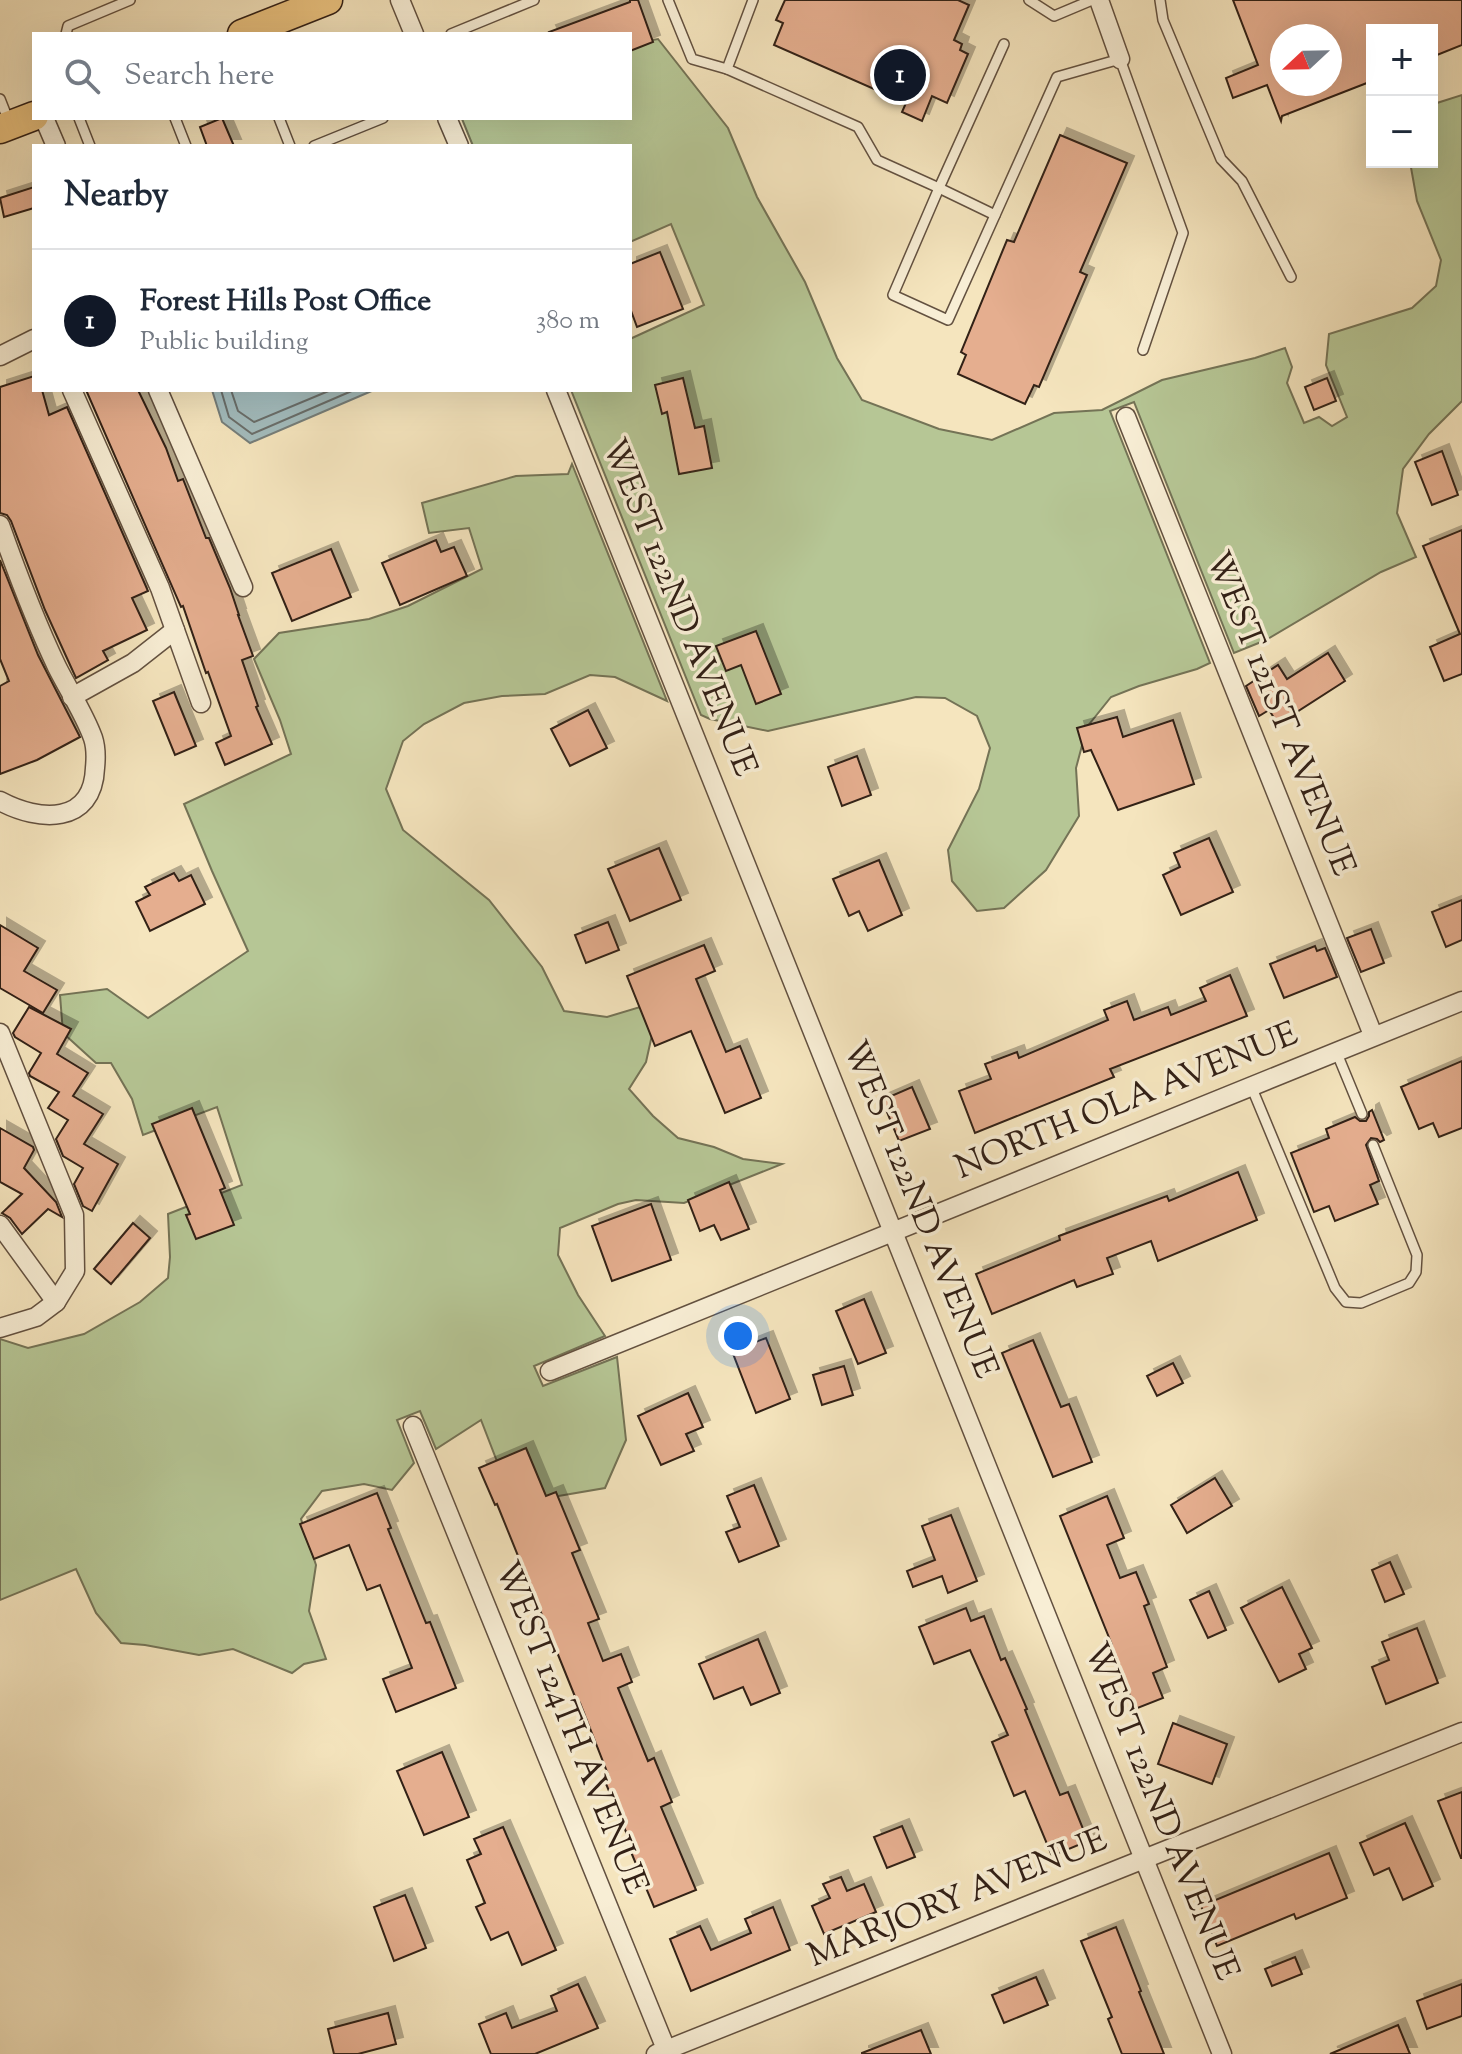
<!DOCTYPE html>
<html lang="en">
<head>
<meta charset="utf-8">
<style>
  :root { --surface:#fff; --page:#f6f6f7; --text:#1f2937; --muted:#747a83; --line:#e0e1e3; --accent:#111827 }
  body { margin:0; font-family:"Sorts Mill Goudy",serif; background:var(--page); color:var(--text) }
  .controls { position:absolute; right:24px; top:24px; display:grid; overflow:hidden; border-radius:0px; box-shadow:0 8px 32px #0002 }
  .controls button { width:72px; height:72px; display:grid; place-items:center; padding:0; border:0; border-bottom:2px solid var(--line); background:var(--surface); color:var(--text); font:40px sans-serif }
  .compass { position:absolute; left:1270px; top:24px; width:72px; height:72px; border-radius:50%; background:var(--surface); box-shadow:0 8px 32px #0002; rotate:248deg }
  .you { position:absolute; left:738px; top:1336px; width:28px; height:28px; margin:-20px; border:6px solid #fff; border-radius:50%; background:#1a73e8; box-shadow:0 0 0 12px #1a73e833 }
  .badge { display:grid; place-items:center; width:52px; height:52px; border-radius:50%; background:var(--accent); color:#fff; font-size:26px; font-weight:700 }
  .pin { position:absolute; translate:-50% -50%; border:4px solid #fff; box-shadow:0 2px 8px #0006 }
  .list { margin:0; padding:0; list-style:none }
  h2 { display:flex; justify-content:space-between; align-items:center; height:104px; margin:0; padding:0 32px; font-size:34px }
  h2 small { font-size:26px; font-weight:400; color:var(--muted) }
  .list li { display:grid; grid-template-columns:52px 1fr auto; gap:24px; align-items:center; box-sizing:border-box; height:144px; padding:0 32px; border-top:2px solid var(--line) }
  .list b { display:block; font-size:30px; white-space:nowrap }
  .list p { margin:0; font-size:26px; white-space:nowrap; color:var(--muted) }
  .list em { font-size:26px; font-style:normal; color:var(--muted) }
  .icon { flex:none; width:44px; height:44px; fill:none; stroke:currentColor; stroke-width:2; stroke-linecap:round; stroke-linejoin:round }
  .map { position:relative; flex:none; width:1462px; height:2054px; overflow:hidden }
  .search { position:absolute; background:var(--surface); box-shadow:0 8px 32px #0002; left:32px; top:32px; width:600px; height:88px; display:flex; align-items:center; gap:20px; box-sizing:border-box; padding:0 28px; border-radius:0px; color:var(--muted); font-size:30px }
  .panel { position:absolute; background:var(--surface); box-shadow:0 8px 32px #0002; left:32px; top:144px; width:600px; height:248px; border-radius:0px }
  .map>svg:first-child { display:block }
  .green { fill:#b6c695; stroke:#747356; stroke-width:2 }
  .water { fill:#a3bcbd; stroke:#767e7a; stroke-width:2 }
  .lines { fill:none; stroke-linecap:round; stroke-linejoin:round }
  .shore { stroke:#6a6e6a; stroke-width:2 }
  .building { fill:#e5ae8f; stroke:#322016; stroke-width:2; fill-rule:evenodd; filter:url(#shadow) }
  .lane-casing { stroke:#635140; stroke-width:12 }
  .street-casing { stroke:#635140; stroke-width:21 }
  .primary-casing { stroke:#322016; stroke-width:31 }
  .lane { stroke:#f8eed5; stroke-width:9 }
  .street { stroke:#f8eed5; stroke-width:18 }
  .primary { stroke:#eac27f; stroke-width:28 }
  .labels { text-anchor:middle; dominant-baseline:central; stroke-width:7; stroke-linejoin:round; paint-order:stroke }
  .street-label { font-size:34px; fill:#322016; stroke:#f8eed5 }
</style>
</head>
<body>
<div class="map">
<svg width="1462" height="2054" viewBox="0 0 1462 2054">
  <defs>
    <filter id="shadow"><feDropShadow dx="7" dy="-7" stdDeviation="0" flood-color="#0004"/></filter>
  </defs>
  <rect width="100%" height="100%" fill="#f5e5be"/>
  <filter id="stains"><feTurbulence type="fractalNoise" baseFrequency=".0025" numOctaves="4"/><feColorMatrix values="0 0 0 0 .2 0 0 0 0 .09 0 0 0 0 .02 0 0 0 .5 -.17"/></filter>
  <radialGradient id="worn" r=".72"><stop offset=".6" stop-color="#630" stop-opacity="0"/><stop offset="1" stop-color="#630" stop-opacity=".3"/></radialGradient>
  <g class="green">
    <polygon points="658,39 728,128 757,197 805,282 837,358 862,400 939,429 992,440 1054,413 1102,410 1162,380 1255,358 1285,348 1292,367 1287,383 1304,423 1319,417 1332,426 1347,417 1326,365 1329,334 1412,308 1436,286 1441,260 1417,201 1410,162 1432,162 1432,107 1437,103 1462,95 1462,401 1429,434 1403,469 1397,513 1416,557 1381,572 1266,640 1234,653 1134,402 1110,411 1210,663 1197,669 1139,686 1111,697 1087,727 1076,768 1079,816 1046,870 1004,908 977,911 952,881 948,850 979,789 990,748 977,716 945,698 916,697 768,731 710,719 701,715 571,390 630,390 630,339 704,305 671,224 630,242 630,146 473,146 462,119 630,118 630,44"/>
    <polygon points="572,464 667,701 615,677 590,675 545,694 502,696 464,703 424,724 403,741 386,789 403,830 489,900 542,967 564,1011 607,1017 640,1007 656,1017 646,1062 629,1089 653,1116 678,1138 714,1147 743,1159 782,1164 684,1203 636,1200 618,1204 560,1228 558,1255 578,1295 605,1336 534,1366 543,1386 617,1357 626,1440 605,1488 541,1499 505,1482 481,1420 436,1449 420,1411 397,1420 414,1463 392,1490 364,1484 322,1491 301,1519 316,1565 309,1611 326,1659 304,1664 292,1673 233,1649 199,1655 145,1645 121,1643 96,1613 76,1569 0,1600 0,1339 28,1348 84,1334 140,1302 168,1278 170,1257 168,1214 242,1185 217,1107 143,1135 132,1099 111,1063 96,1063 63,1033 60,995 107,989 148,1018 248,951 212,871 184,804 291,754 280,720 254,659 279,633 369,619 408,606 482,569 469,528 429,533 422,503 516,476 568,474"/>
  </g>
  <polygon class="water" points="212,390 374,390 250,443 222,422"/>
  <g class="lines">
    <g class="shore">
      <polyline points="221,390 229,417 252,434 354,390"/>
      <polyline points="231,390 238,411 254,422 331,390"/>
    </g>
  </g>
  <g class="building">
    <polygon points="630,0 638,0 653,42 630,51 630,34 550,34 549,32 630,2"/>
    <polygon points="785,0 958,0 969,5 954,40 962,44 960,50 968,54 947,103 932,96 922,121 902,112 906,103 774,45 783,23 776,20"/>
    <path d="M1233 0H1462V45L1432 57V30H1372V81L1282 116 1281 121 1267 85 1233 98 1226 78 1258 65ZM1282 36H1330V84H1282Z"/>
    <polygon points="222,118 234,146 207,146 200,127"/>
    <polygon points="1060,135 1127,163 1080,272 1087,275 1039,387 1034,385 1025,404 958,374 966,355 961,352 1007,240 1014,242"/>
    <polygon points="34,187 34,208 4,217 0,198"/>
    <polygon points="660,252 683,309 637,327 630,308 630,264"/>
    <polygon points="34,376 34,390 42,390 49,415 67,407 148,591 132,598 147,630 103,651 108,660 76,678 45,610 11,521 7,515 0,513 0,387"/>
    <polygon points="683,378 695,428 704,426 712,468 679,474 667,412 662,414 655,385"/>
    <polygon points="1327,378 1336,401 1314,410 1305,387"/>
    <polygon points="86,390 138,390 166,448 178,481 183,479 206,538 209,538 230,588 239,615 238,615 253,656 242,660 258,706 256,707 272,744 225,765 216,743 231,736 208,672 206,673 183,606 181,607"/>
    <polygon points="1442,451 1458,495 1432,505 1415,462"/>
    <polygon points="1462,530 1462,674 1444,681 1430,647 1460,634 1423,546"/>
    <polygon points="436,540 441,552 454,547 467,576 400,605 382,563"/>
    <polygon points="331,549 351,597 292,621 272,573"/>
    <polygon points="0,560 38,655 80,737 37,760 0,774 0,686 9,681 0,659"/>
    <polygon points="756,631 781,694 756,704 741,665 726,671 716,646"/>
    <polygon points="1328,653 1345,681 1278,724 1269,710 1259,716 1246,686 1278,665 1287,679"/>
    <polygon points="174,692 196,746 175,755 153,701"/>
    <polygon points="588,710 607,748 570,766 551,729"/>
    <polygon points="1117,717 1123,737 1173,720 1194,784 1118,810 1091,750 1084,752 1077,728"/>
    <polygon points="857,756 871,795 842,806 828,767"/>
    <polygon points="1209,838 1233,892 1181,915 1163,875 1180,867 1174,853"/>
    <polygon points="659,848 681,900 630,921 608,869"/>
    <polygon points="879,860 902,915 868,931 859,911 849,916 833,879"/>
    <polygon points="174,873 179,881 191,875 205,904 150,931 136,902 150,895 145,887"/>
    <polygon points="1462,900 1462,940 1446,947 1432,912"/>
    <polygon points="608,922 619,950 586,963 575,935"/>
    <polygon points="0,925 38,948 24,971 57,990 43,1013 0,988"/>
    <polygon points="1371,929 1384,963 1361,972 1347,938"/>
    <polygon points="704,945 715,971 696,979 726,1052 740,1046 761,1098 725,1113 691,1031 655,1046 627,976"/>
    <polygon points="1315,946 1317,951 1325,948 1337,977 1284,998 1270,964"/>
    <polygon points="1230,975 1247,1016 1110,1069 1114,1077 975,1133 959,1091 991,1079 985,1064 1017,1052 1019,1058 1108,1020 1104,1010 1127,1001 1134,1020 1168,1007 1171,1015 1206,1001 1200,988"/>
    <polygon points="29,1007 71,1029 57,1054 88,1073 73,1096 103,1114 84,1144 118,1164 92,1211 83,1206 74,1184 83,1168 63,1156 56,1139 68,1120 48,1108 59,1092 30,1076 29,1073 41,1053 15,1037 13,1033"/>
    <polygon points="1462,1061 1462,1128 1439,1137 1433,1123 1419,1129 1401,1087"/>
    <polygon points="912,1087 930,1129 899,1141 882,1100"/>
    <polygon points="192,1108 225,1188 220,1190 234,1225 196,1239 186,1215 190,1214 152,1124"/>
    <polygon points="1372,1110 1384,1140 1380,1142 1377,1139 1371,1138 1366,1145 1379,1181 1370,1185 1378,1204 1335,1221 1329,1206 1314,1212 1291,1153 1329,1138 1326,1129 1355,1117 1360,1121 1366,1121 1369,1116 1369,1112"/>
    <polygon points="0,1128 33,1147 34,1150 24,1168 56,1202 62,1217 48,1209 22,1234 10,1218 2,1213 22,1194 0,1182"/>
    <polygon points="1238,1172 1257,1220 1158,1261 1151,1241 1107,1258 1113,1274 1077,1287 1074,1280 992,1314 976,1274 1060,1240 1059,1236 1167,1196 1169,1201"/>
    <polygon points="729,1182 749,1229 721,1240 714,1225 700,1231 688,1200"/>
    <polygon points="651,1204 671,1260 612,1281 592,1226"/>
    <polygon points="133,1223 150,1238 111,1284 94,1269"/>
    <polygon points="864,1299 886,1353 858,1364 836,1311"/>
    <polygon points="766,1338 790,1399 756,1413 732,1351"/>
    <polygon points="1033,1340 1061,1407 1069,1404 1092,1462 1053,1477 1002,1353"/>
    <polygon points="1173,1363 1183,1383 1157,1396 1147,1376"/>
    <polygon points="844,1366 853,1395 822,1405 813,1375"/>
    <polygon points="688,1393 703,1427 686,1434 694,1451 661,1465 638,1416"/>
    <polygon points="526,1448 546,1496 556,1492 580,1550 572,1553 599,1619 588,1623 603,1661 621,1654 632,1682 618,1688 648,1761 654,1758 672,1802 661,1807 696,1890 654,1907 631,1852 634,1851 604,1779 609,1777 580,1703 578,1704 497,1504 495,1505 479,1468"/>
    <polygon points="1215,1478 1232,1506 1187,1533 1171,1505"/>
    <polygon points="754,1485 779,1546 739,1562 726,1532 740,1527 727,1496"/>
    <polygon points="377,1493 391,1528 388,1529 426,1623 430,1622 456,1688 396,1712 383,1679 412,1668 380,1585 367,1590 349,1545 314,1559 300,1524"/>
    <polygon points="1107,1496 1124,1538 1107,1545 1120,1578 1136,1572 1149,1604 1144,1606 1167,1667 1153,1673 1163,1698 1135,1709 1111,1646 1112,1645 1060,1516"/>
    <polygon points="951,1515 977,1581 948,1593 942,1576 913,1587 907,1571 935,1560 922,1526"/>
    <polygon points="1390,1562 1404,1594 1385,1602 1372,1570"/>
    <polygon points="1282,1587 1312,1648 1299,1654 1306,1669 1279,1682 1241,1608"/>
    <polygon points="1209,1591 1226,1630 1208,1638 1190,1600"/>
    <polygon points="966,1608 971,1621 984,1616 1001,1660 1005,1658 1027,1709 1025,1710 1060,1795 1068,1792 1088,1841 1052,1856 1025,1791 1014,1796 992,1742 1008,1735 970,1650 934,1664 919,1627"/>
    <polygon points="1417,1628 1438,1683 1386,1704 1372,1667 1389,1660 1382,1642"/>
    <polygon points="758,1639 780,1693 751,1705 743,1687 714,1699 699,1664"/>
    <polygon points="1173,1723 1227,1744 1212,1784 1158,1764"/>
    <polygon points="442,1752 469,1817 424,1835 397,1771"/>
    <polygon points="1462,1792 1462,1858 1461,1858 1438,1801"/>
    <polygon points="1405,1823 1433,1886 1403,1900 1389,1868 1374,1875 1360,1843"/>
    <polygon points="902,1826 915,1857 887,1868 874,1837"/>
    <polygon points="503,1827 556,1950 522,1965 508,1932 491,1940 476,1907 485,1903 467,1860 481,1854 474,1839"/>
    <polygon points="1329,1853 1347,1898 1296,1919 1294,1914 1217,1946 1201,1906"/>
    <polygon points="841,1877 847,1891 864,1884 876,1912 824,1934 812,1906 830,1898 823,1884"/>
    <polygon points="405,1895 426,1948 394,1961 374,1907"/>
    <polygon points="773,1907 790,1950 691,1991 670,1939 700,1926 711,1950 751,1933 745,1919"/>
    <polygon points="1116,1927 1141,1991 1139,1992 1164,2054 1122,2054 1108,2019 1112,2017 1081,1941"/>
    <polygon points="1295,1957 1302,1974 1272,1986 1265,1969"/>
    <polygon points="1036,1977 1048,2005 1004,2023 992,1995"/>
    <polygon points="578,1984 598,2028 535,2054 491,2054 479,2024 506,2013 512,2028 557,2011 551,1996"/>
    <polygon points="1462,1984 1462,2016 1427,2029 1417,2001"/>
    <polygon points="388,2013 396,2044 358,2054 334,2054 328,2029"/>
    <polygon points="1398,2025 1410,2054 1330,2054"/>
    <polygon points="921,2030 931,2054 862,2054 862,2053"/>
  </g>
  <g class="lines">
    <defs>
      <g id="lane">
        <polyline points="668,0 692,59 727,69"/>
        <polyline points="753,0 727,69 858,127 877,160 939,188 893,295 948,320 1057,77 1120,59 1183,233 1143,350"/>
        <polyline points="1029,0 1054,16 1092,0"/>
        <polyline points="1160,0 1163,20 1221,159 1242,181 1291,277"/>
        <polyline points="66,34 68,26 130,0"/>
        <polyline points="451,34 534,0"/>
        <polyline points="0,99 9,122"/>
        <polyline points="79,118 90,146"/>
        <polyline points="175,118 186,146"/>
        <polyline points="279,118 290,146"/>
        <polyline points="314,146 383,118"/>
        <polyline points="995,215 939,188 1004,44"/>
        <polyline points="1336,1051 1362,1114"/>
        <polyline points="1251,1086 1335,1288 1346,1302 1361,1303 1409,1283 1416,1272 1417,1255 1373,1145"/>
      </g>
      <g id="street">
        <polyline points="400,0 414,34"/>
        <polyline points="1099,0 1120,59"/>
        <polyline points="44,118 56,146"/>
        <polyline points="447,118 459,146"/>
        <polyline points="0,356 34,339"/>
        <polyline points="72,390 160,588 201,703"/>
        <polyline points="158,390 243,587"/>
        <polyline points="556,390 1222,2054"/>
        <polyline points="1126,417 1373,1035"/>
        <path d="M0 525C17 573 35 621 57 667 68 689 85 715 93 738 96 747 96 758 95 768 93 825 39 822 0 801"/>
        <polyline points="72,697 133,663 175,630"/>
        <polyline points="0,1033 74,1215 75,1271 56,1302 36,1317 0,1328"/>
        <polyline points="0,1225 56,1302"/>
        <polyline points="550,1371 1462,1001"/>
        <polyline points="413,1426 668,2054"/>
        <polyline points="656,2054 1462,1732"/>
      </g>
      <g id="primary">
        <polyline points="242,34 328,0"/>
        <polyline points="0,129 34,116"/>
      </g>
    </defs>
    <use href="#lane" class="lane-casing"/>
    <use href="#street" class="street-casing"/>
    <use href="#primary" class="primary-casing"/>
    <use href="#lane" class="lane"/>
    <use href="#street" class="street"/>
    <use href="#primary" class="primary"/>
  </g>
  <g class="labels">
    <g class="street-label">
      <text transform="translate(678 608) rotate(68)">WEST 122ND AVENUE</text>
      <text transform="translate(1279 714) rotate(68)">WEST 121ST AVENUE</text>
      <text transform="translate(1127 1102) rotate(-22)">NORTH OLA AVENUE</text>
      <text transform="translate(919 1210) rotate(68)">WEST 122ND AVENUE</text>
      <text transform="translate(570 1728) rotate(68)">WEST 124TH AVENUE</text>
      <text transform="translate(1160 1812) rotate(68)">WEST 122ND AVENUE</text>
      <text transform="translate(958 1899) rotate(-22)">MARJORY AVENUE</text>
    </g>
  </g>
  <rect width="100%" height="100%" filter="url(#stains)"/>
  <rect width="100%" height="100%" fill="url(#worn)"/>
</svg>
<div class="controls">
<button>+</button>
<button>−</button>
</div>
<svg class="compass" viewBox="-18 -18 36 36"><path d="M0-13l5 13h-10z" fill="#e53935"/><path d="M0 13l5-13h-10z" fill="#747a83"/></svg>
<div class="you"></div>
<div class="pin badge" style="left:900px;top:75px">1</div>
<div class="search"><svg class="icon" aria-label="search" viewBox="0 0 24 24"><circle cx="10" cy="10" r="6"/><path d="M15 15l6 6"/></svg>Search here</div>
<section class="panel">
<h2>Nearby<small></small></h2>
<ul class="list">
<li><span class="badge">1</span><div><b>Forest Hills Post Office</b><p>Public building</p></div><em>380 m</em></li>
</ul>
</section>
</div>
</body>
</html>
